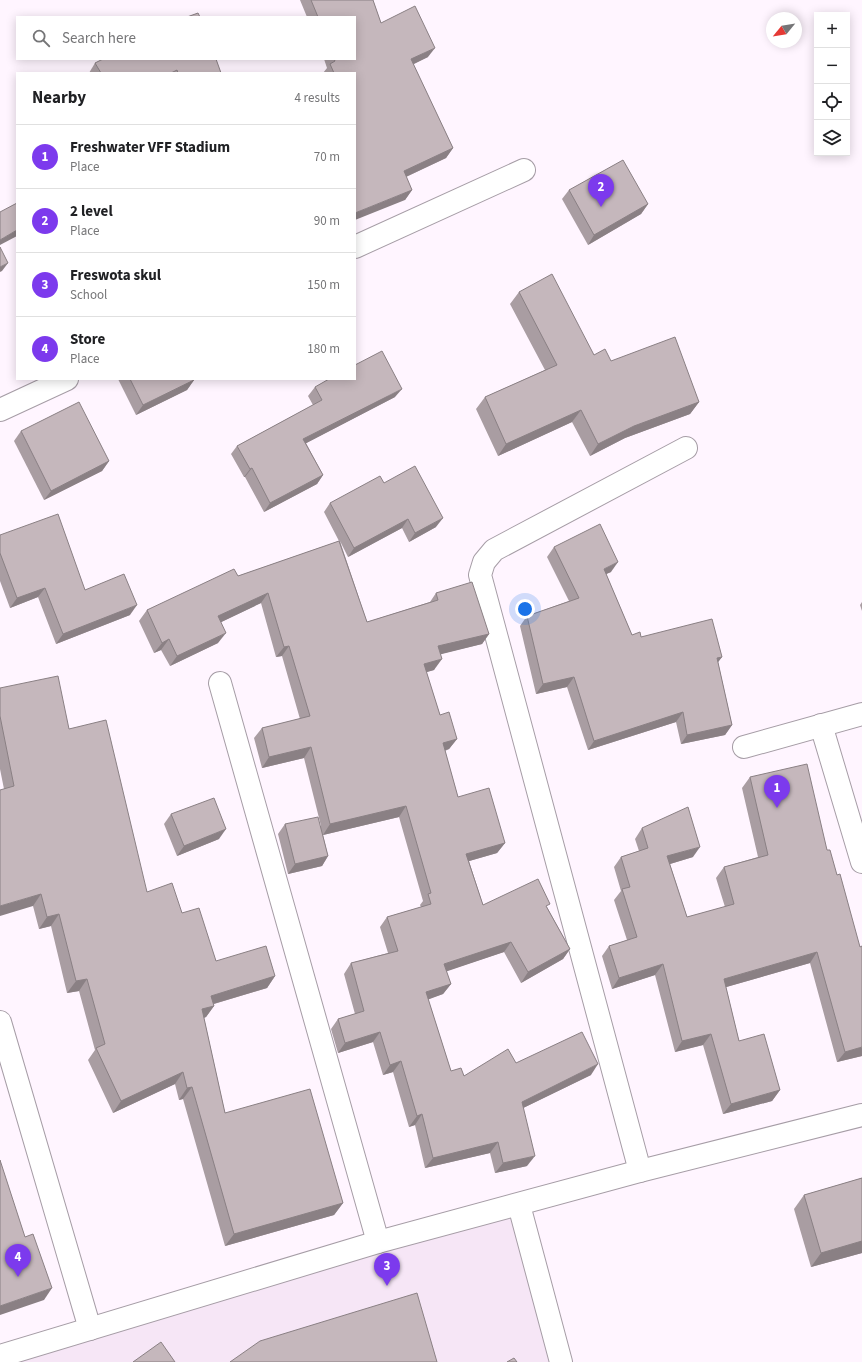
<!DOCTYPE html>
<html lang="en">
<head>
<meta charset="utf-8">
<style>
  :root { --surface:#fff; --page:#f6f6f6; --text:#202124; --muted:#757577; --line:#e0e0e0; --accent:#7c3aed }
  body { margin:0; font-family:"Source Sans 3",sans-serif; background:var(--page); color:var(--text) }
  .controls { position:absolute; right:12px; top:12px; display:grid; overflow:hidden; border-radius:0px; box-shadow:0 2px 10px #0003 }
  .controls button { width:36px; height:36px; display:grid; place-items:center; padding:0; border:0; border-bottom:1px solid var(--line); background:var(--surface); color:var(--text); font:20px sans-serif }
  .compass { position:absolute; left:766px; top:12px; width:36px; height:36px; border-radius:50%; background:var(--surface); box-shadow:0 2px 10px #0003; rotate:240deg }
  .you { position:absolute; left:525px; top:609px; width:14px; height:14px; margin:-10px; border:3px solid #fff; border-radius:50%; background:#1a73e8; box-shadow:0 0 0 6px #1a73e833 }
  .badge { display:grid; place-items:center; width:26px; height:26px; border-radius:50%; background:var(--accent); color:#fff; font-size:13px; font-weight:700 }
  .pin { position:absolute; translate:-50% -33px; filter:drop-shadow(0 1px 2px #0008) }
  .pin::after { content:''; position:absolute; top:21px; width:14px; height:12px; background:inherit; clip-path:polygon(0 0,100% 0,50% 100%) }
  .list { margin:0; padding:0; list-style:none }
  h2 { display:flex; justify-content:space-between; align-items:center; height:52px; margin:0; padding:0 16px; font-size:17px }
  h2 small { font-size:13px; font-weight:400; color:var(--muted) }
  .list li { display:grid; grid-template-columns:26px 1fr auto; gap:12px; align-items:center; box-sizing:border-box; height:64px; padding:0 16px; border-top:1px solid var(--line) }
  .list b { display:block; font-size:15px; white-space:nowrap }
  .list p { margin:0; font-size:13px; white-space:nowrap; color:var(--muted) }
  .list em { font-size:13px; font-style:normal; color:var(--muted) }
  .icon { flex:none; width:22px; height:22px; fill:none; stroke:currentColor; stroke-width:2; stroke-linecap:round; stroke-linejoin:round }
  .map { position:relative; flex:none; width:862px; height:1362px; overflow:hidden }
  .search { position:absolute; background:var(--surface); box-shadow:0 2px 10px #0003; left:16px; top:16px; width:340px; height:44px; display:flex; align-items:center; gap:10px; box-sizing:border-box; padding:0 14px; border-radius:0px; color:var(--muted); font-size:15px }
  .panel { position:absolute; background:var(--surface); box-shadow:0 2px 10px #0003; left:16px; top:72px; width:340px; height:308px; border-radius:0px }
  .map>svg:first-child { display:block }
  .built { fill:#f6e6f6 }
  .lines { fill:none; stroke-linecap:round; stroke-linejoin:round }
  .street-casing { stroke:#a69da6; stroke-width:24 }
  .street { stroke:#fff; stroke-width:22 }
  .wall { fill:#a99da2 }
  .shaded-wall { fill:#8a8084 }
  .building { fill:#c5b7bc; stroke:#8a8084 }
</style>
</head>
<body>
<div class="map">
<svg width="862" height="1362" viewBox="0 0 862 1362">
  <rect width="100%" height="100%" fill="#fff5ff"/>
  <polygon class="built" points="519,1205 561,1362 0,1362"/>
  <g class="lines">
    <defs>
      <g id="street">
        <polyline points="355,247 524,170"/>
        <polyline points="0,410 67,379"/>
        <polyline points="220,683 378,1242"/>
        <polyline points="821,725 862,862"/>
        <polyline points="744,747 862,714"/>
        <polyline points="0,1022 90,1329"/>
        <polyline points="640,1171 480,575 484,562 494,550 686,448"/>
        <polyline points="519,1205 561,1362"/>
        <polyline points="0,1356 378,1242 640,1171 862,1115"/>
      </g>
    </defs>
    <use href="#street" class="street-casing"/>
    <use href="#street" class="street"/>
  </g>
  <g class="wall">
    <polygon points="300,0 373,0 381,23 428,57 413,64 453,148 446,158 406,177 412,190 405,200 355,73 323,73 327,68 324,59 355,59 355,17 307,17"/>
    <polygon points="95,63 221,73 89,73"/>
    <polygon points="569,190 648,204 641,214 588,245 562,199"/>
    <polygon points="519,292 594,355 611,361 699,402 690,414 625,438 590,456 572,422 498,456 476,409 485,397 545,370 510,304"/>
    <polygon points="118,379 194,379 194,380 187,390 136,415"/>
    <polygon points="315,387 395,397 306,443 323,475 317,484 264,512 245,477 244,477 231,454 237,446 313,405 308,396"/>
    <polygon points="21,431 109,461 102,471 44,500 14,441"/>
    <polygon points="384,483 436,527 409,542 402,528 348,557 340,541 367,622 430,602 436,593 489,634 482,644 440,654 434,670 426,672 440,715 457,739 449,749 445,751 458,797 505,843 497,853 469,861 483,905 547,907 570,949 563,959 521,983 504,952 446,971 451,984 443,994 428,999 451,1071 464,1076 516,1063 591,1075 523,1108 527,1166 495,1173 490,1153 425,1168 415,1125 409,1127 393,1072 383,1075 373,1042 338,1053 331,1029 338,1019 355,1014 344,974 351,963 388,953 380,927 387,917 421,907 420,905 423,901 399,817 323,835 328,856 322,866 288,874 278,834 285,824 321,826 304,758 262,768 254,738 262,728 300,719 282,656 276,657 261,603 221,622 218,643 170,666 161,650 154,653 139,621 147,610 238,576 339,541 324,512 330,503"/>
    <polygon points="0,535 85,590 130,615 56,644 38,597 10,608 0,581"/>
    <polygon points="554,547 611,572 606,574 632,635 722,657 718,662 732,725 725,735 681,744 676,722 588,750 567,687 536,694 520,626 527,616 569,601 547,557"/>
    <polygon points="862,602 862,611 860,605"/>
    <polygon points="0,688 69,729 147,892 182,913 216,961 275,976 267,988 214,1004 214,1006 206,1017 204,1018 225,1113 343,1203 334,1215 225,1246 183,1099 179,1100 175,1084 113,1113 88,1060 95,1050 79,991 67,993 51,926 39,929 33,906 4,789 0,769"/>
    <polygon points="750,777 862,1056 837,1062 810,963 726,987 739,1041 780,1090 772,1101 723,1114 703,1045 675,1052 655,975 612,989 602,956 609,946 627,940 614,900 621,891 614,867 621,857 639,851 635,839 642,828 693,857 670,864 687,917 725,907 716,878 724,867 758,857 742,788"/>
    <polygon points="171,814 219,839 177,856 164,824"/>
    <polygon points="862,1178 862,1253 811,1267 794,1209 804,1195"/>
  </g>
  <g class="shaded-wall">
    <polygon points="435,48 428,57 404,69 411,59"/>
    <polygon points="453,148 446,158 397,181 404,171"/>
    <polygon points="412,190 405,200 355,220 355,213"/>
    <polygon points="648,204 641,214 588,245 594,235"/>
    <polygon points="17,230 17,236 0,245 0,240"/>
    <polygon points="8,263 2,271 0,272 0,267"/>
    <polygon points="194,380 187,390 136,415 143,405"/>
    <polygon points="402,389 395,397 297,448 303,439"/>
    <polygon points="699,402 690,414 625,438 590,456 598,444 634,426"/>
    <polygon points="581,410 572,422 498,456 506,444"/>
    <polygon points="109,461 102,471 44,500 51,491"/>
    <polygon points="252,468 245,477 244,477 250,469"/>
    <polygon points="323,475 317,484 264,512 270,503"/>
    <polygon points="443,518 436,527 409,542 415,533"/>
    <polygon points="408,519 402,528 348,557 354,548"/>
    <polygon points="618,562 611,572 597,578 604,569"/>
    <polygon points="45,588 38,597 10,608 17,598"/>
    <polygon points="268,593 261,603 211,627 218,616"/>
    <polygon points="137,605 130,615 56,644 63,634"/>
    <polygon points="226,633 218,643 170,666 177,656"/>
    <polygon points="489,634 482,644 430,657 438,646"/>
    <polygon points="169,639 161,650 154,653 162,643"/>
    <polygon points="289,646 282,656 276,657 284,647"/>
    <polygon points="722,657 715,666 717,658"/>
    <polygon points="442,659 434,670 417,675 424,664"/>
    <polygon points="574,677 567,687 536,694 543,684"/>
    <polygon points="683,712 676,722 588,750 594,741"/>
    <polygon points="732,725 725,735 681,744 687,735"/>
    <polygon points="457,739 449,749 436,753 443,743"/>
    <polygon points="311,747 304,758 262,768 269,757"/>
    <polygon points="406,806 399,817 323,835 330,824"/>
    <polygon points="226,829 219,839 177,856 184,846"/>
    <polygon points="505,843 497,853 459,864 466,854"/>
    <polygon points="700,847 693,857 660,867 667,856"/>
    <polygon points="328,856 322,866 288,874 295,864"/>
    <polygon points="41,894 33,906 0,916 0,906"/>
    <polygon points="59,914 51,926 39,929 47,917"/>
    <polygon points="511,942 504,952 436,975 444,964"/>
    <polygon points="570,949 563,959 521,983 528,972"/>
    <polygon points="817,952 810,963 716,990 724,979"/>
    <polygon points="663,964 655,975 612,989 619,978"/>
    <polygon points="275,976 267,988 203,1007 211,996"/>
    <polygon points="87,979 79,991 67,993 76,981"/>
    <polygon points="451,984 443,994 419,1003 426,992"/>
    <polygon points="214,1006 206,1017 194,1021 202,1009"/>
    <polygon points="380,1032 373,1042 338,1053 345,1043"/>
    <polygon points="711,1034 703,1045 675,1052 682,1041"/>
    <polygon points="862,1047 862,1056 837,1062 845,1052"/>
    <polygon points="401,1061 393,1072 383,1075 390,1065"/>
    <polygon points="598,1064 591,1075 515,1112 522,1102"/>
    <polygon points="183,1072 175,1084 113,1113 121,1101"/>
    <polygon points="192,1087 183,1099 179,1100 187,1088"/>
    <polygon points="780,1090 772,1101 723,1114 731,1104"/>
    <polygon points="422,1114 415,1125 409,1127 417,1116"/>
    <polygon points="498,1142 490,1153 425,1168 433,1158"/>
    <polygon points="535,1156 527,1166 495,1173 503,1163"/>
    <polygon points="343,1203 334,1215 225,1246 234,1234"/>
    <polygon points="862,1241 862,1253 811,1267 821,1253"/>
    <polygon points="52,1288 44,1300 0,1315 0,1306"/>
  </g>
  <g class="building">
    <polygon points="311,0 373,0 381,23 415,6 435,48 411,59 453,148 404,171 412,190 355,213 355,73 334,73 330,64 335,61 334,59 355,59 355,17 318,17"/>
    <polygon points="198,13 200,17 187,17"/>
    <polygon points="103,59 216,59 221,73 178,73 177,70 171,73 101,73 95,63"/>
    <polygon points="623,160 648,204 594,235 569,190"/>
    <polygon points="17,203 17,230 0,240 0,212"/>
    <polygon points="0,247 8,263 0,267"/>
    <polygon points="552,274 594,355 605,349 611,361 675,337 699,402 634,426 598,444 581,410 506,444 485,397 557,365 519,292"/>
    <polygon points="382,351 402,389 303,439 323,475 270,503 252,468 250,469 237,446 322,400 315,387 329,379 355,379 355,365"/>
    <polygon points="130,379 194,379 194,380 143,405"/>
    <polygon points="79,402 109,461 51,491 21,431"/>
    <polygon points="415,466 443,518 415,533 408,519 354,548 330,503 380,476 384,483"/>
    <polygon points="58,514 85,590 124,574 137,605 63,634 45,588 17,598 0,553 0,535"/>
    <polygon points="600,524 618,562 604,569 632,635 640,632 641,637 712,619 722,657 717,658 732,725 687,735 683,712 594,741 574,677 543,684 527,616 579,598 554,547"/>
    <polygon points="339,541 367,622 438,600 436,593 472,582 489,634 438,646 442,659 424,664 440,715 449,712 457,739 443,743 458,797 489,788 505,843 466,854 483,905 538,879 550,904 546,906 570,949 528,972 511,942 444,964 451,984 426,992 451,1071 461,1068 464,1076 508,1049 516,1063 582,1032 598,1064 522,1102 535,1156 503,1163 498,1142 433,1158 422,1114 417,1116 401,1061 390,1065 380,1032 345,1043 338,1019 364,1011 351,963 398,951 387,917 431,904 428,894 431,893 406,806 330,824 311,747 269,757 262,728 310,716 289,646 284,647 268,593 218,616 226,633 177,656 169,639 162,643 147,610 234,569 238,576"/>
    <polygon points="58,676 69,729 106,720 147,892 172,883 182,913 199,908 216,961 266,946 275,976 211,996 214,1006 202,1009 225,1113 310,1089 343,1203 234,1234 192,1087 187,1088 183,1072 121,1101 96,1048 105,1044 87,979 76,981 59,914 47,917 41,894 0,906 0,790 14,786 0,716 0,688"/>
    <polygon points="807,764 827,850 830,850 837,875 840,874 860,947 862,946 862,1047 845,1052 817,952 724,979 739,1041 764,1034 780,1090 731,1104 711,1034 682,1041 663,964 619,978 609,946 637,937 622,889 630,887 621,857 648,848 642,828 688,807 700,847 667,856 687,917 734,904 724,867 768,855 750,777"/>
    <polygon points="214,798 226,829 184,846 171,814"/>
    <polygon points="318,817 328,856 295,864 285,824"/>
    <polygon points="0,1160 25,1237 33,1234 52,1288 0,1306"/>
    <polygon points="862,1178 862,1241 821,1253 804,1195"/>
    <polygon points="417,1293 437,1362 230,1362 260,1341"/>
    <polygon points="161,1342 175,1362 133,1362"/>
    <polygon points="514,1358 517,1362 507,1362"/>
  </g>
</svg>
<div class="controls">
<button>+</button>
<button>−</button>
<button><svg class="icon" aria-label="locate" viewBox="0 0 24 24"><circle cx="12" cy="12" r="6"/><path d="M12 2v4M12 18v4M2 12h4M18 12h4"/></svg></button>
<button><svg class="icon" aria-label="layers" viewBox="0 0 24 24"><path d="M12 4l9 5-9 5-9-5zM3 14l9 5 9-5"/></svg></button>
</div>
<svg class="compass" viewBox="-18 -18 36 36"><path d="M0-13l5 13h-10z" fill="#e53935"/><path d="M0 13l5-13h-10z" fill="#757577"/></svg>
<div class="you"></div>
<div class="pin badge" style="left:777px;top:808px">1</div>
<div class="pin badge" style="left:601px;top:207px">2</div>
<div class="pin badge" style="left:387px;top:1286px">3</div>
<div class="pin badge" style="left:18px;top:1277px">4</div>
<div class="search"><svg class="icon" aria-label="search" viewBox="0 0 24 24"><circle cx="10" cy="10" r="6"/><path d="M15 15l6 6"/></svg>Search here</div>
<section class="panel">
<h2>Nearby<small>4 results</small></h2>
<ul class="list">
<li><span class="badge">1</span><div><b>Freshwater VFF Stadium</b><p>Place</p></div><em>70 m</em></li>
<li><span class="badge">2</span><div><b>2 level</b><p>Place</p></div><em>90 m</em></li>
<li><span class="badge">3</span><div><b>Freswota skul</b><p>School</p></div><em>150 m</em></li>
<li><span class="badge">4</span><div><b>Store</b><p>Place</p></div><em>180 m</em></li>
</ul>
</section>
</div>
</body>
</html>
